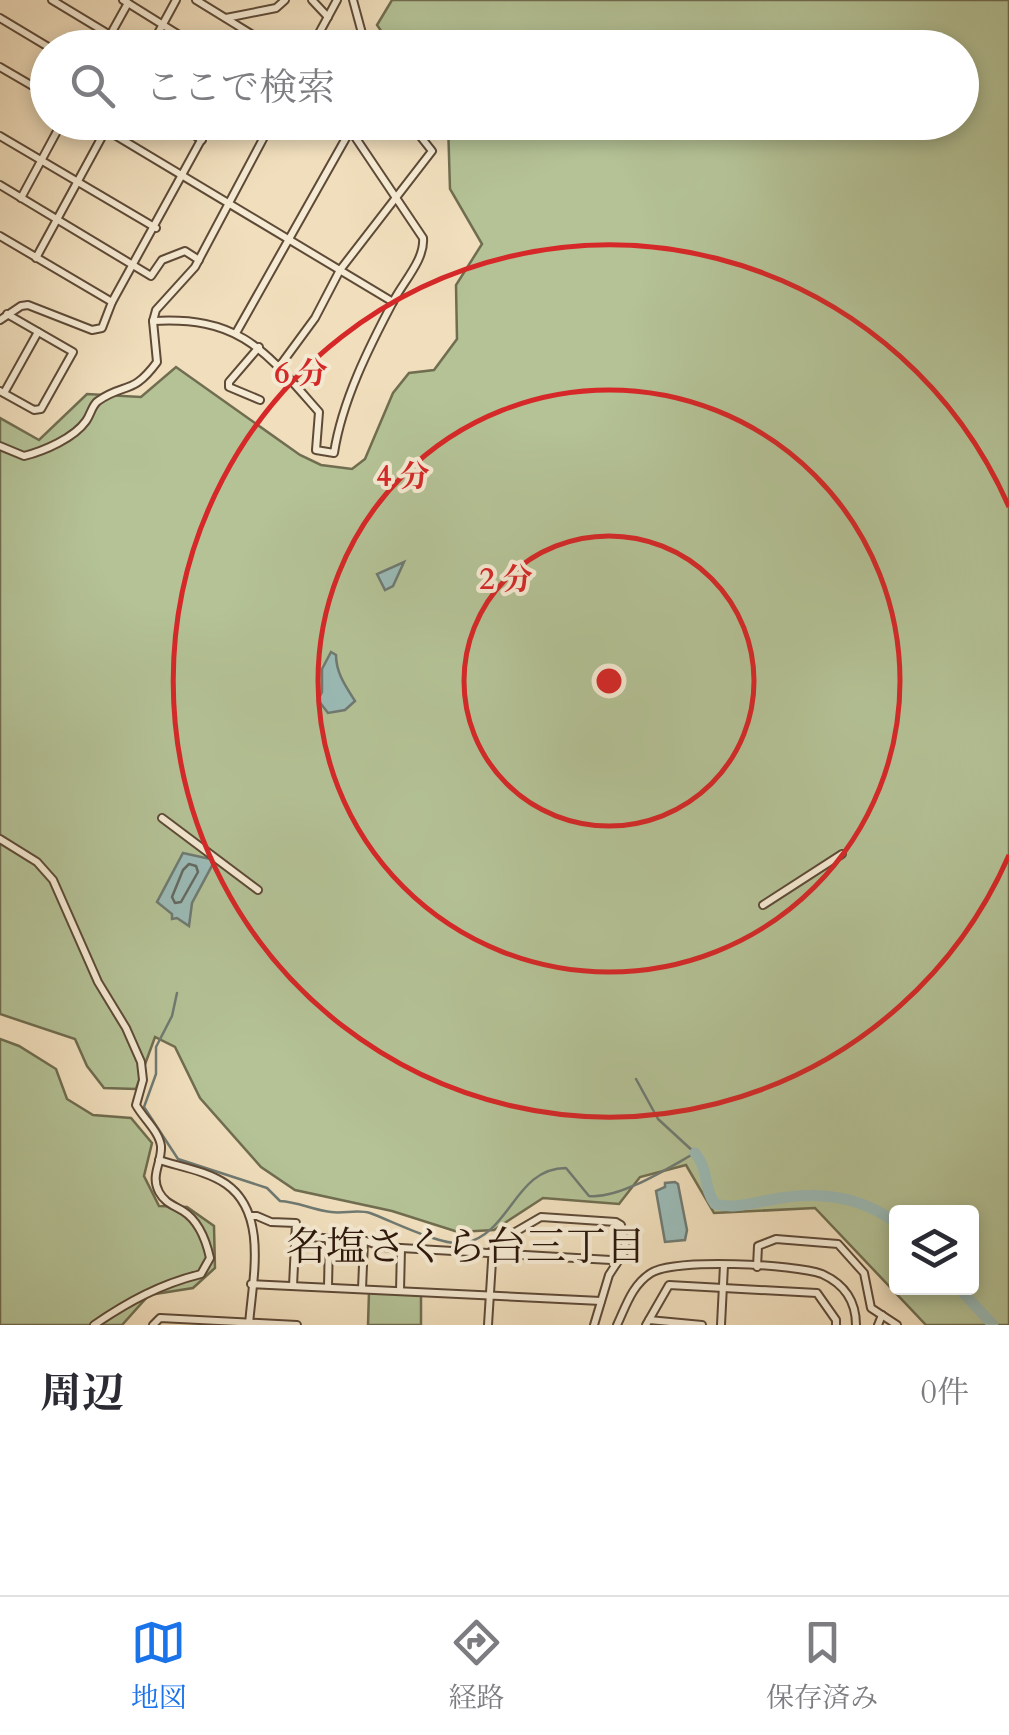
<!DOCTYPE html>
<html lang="ja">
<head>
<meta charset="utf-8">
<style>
  :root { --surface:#fff; --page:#f7f7f7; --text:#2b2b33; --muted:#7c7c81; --line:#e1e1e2; --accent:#1a73e8 }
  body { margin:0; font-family:Cardo,"Noto Serif JP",serif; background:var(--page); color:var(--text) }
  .controls { position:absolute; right:30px; bottom:30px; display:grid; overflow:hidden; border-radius:10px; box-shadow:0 5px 15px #0003 }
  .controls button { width:90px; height:90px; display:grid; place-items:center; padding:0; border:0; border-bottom:2px solid var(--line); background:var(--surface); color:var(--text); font:50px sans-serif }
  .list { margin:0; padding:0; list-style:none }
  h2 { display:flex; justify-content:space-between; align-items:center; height:130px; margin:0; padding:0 40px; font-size:42px }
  h2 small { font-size:32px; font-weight:400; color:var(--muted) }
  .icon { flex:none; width:55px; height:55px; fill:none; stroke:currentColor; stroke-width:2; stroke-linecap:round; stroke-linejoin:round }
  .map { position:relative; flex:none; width:1009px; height:1325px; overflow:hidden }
  .search { position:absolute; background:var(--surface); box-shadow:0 5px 15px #0003; left:30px; right:30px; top:30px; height:110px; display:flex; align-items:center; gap:25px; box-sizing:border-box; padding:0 35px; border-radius:55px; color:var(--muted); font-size:38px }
  .sheet { height:270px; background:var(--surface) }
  nav { display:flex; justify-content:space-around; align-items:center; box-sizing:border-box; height:140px; border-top:2px solid var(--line); background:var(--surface); font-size:28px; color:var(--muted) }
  nav a { display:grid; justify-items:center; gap:5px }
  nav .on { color:var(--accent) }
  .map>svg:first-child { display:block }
  .green { fill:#b4c296; stroke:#706d50; stroke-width:2.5; fill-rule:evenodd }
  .water { fill:#9bbbb7; stroke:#6f7a72; stroke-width:2.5 }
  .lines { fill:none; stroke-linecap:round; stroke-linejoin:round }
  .shore { stroke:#646a61; stroke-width:2.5 }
  .stream { stroke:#6f7a72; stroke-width:2.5 }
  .river { stroke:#9bbbb7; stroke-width:11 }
  .minor-casing { stroke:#5e4a37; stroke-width:10 }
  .minor { stroke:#f5ead3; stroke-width:6 }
  .ring { fill:none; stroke:#d62828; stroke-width:5 }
  .labels { text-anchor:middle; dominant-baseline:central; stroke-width:8; stroke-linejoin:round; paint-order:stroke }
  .neighbourhood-label { font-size:40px; fill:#2d180b; stroke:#f5ead3 }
  .centre { fill:#d62828; stroke:#f5ead3; stroke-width:5 }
  .ring-label { font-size:30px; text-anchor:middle; font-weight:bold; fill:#d62828; stroke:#f5ead3; stroke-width:8; stroke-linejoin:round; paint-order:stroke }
</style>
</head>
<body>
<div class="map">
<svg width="1009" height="1325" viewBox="0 0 1009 1325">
  <rect width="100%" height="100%" fill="#f0debc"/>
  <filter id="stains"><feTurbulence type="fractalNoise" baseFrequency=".002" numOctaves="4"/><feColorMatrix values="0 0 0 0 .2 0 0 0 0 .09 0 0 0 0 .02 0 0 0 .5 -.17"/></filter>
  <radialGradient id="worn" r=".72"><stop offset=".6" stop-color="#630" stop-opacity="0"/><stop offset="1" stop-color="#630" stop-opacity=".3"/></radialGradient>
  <g class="green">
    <path d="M392 0H1009V1325H926L815 1208 714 1213 686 1165 640 1177 619 1204 543 1198 494 1230 458 1232 392 1211 295 1190 261 1167 200 1098 175 1047 155 1037 136 1089 104 1088 87 1066 75 1039 0 1014V418L39 440 87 394 141 397 176 367 300 455 321 465 352 469 365 459 393 393 409 373 434 370 457 339 456 285 482 244 450 189 448 123 962 122V48L392 47 377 25ZM896 1212H972V1288H896Z"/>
    <polygon points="0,1039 19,1046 56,1069 67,1099 93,1115 131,1118 152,1143 144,1176 159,1206 187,1207 214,1226 215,1268 193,1288 149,1295 122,1325 0,1325"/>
    <polygon points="369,1292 421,1294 421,1325 368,1325"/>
  </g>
  <g class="water">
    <polygon points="404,562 393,586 385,590 377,574"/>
    <path d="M331 652 336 655C336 673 346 687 355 701L345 710 328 713 318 700 322 692V669Z"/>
    <polygon points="183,853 215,860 192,903 189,926 177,918 172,919 172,914 157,902"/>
    <polygon points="675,1182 678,1184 687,1230 685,1240 665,1242 656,1191 665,1187 665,1183"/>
  </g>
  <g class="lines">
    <polygon class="shore" points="189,864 196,866 198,872 181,902 175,903 172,897 183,870"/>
    <path class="stream" d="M177 993 172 1016 156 1047V1074L144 1107 178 1159 267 1188 280 1201C299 1202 312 1210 331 1212 344 1214 357 1209 370 1213 392 1221 442 1247 465 1243 511 1233 515 1168 566 1168L589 1196C620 1199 668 1168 695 1153L658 1119 636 1079"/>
    <g class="river">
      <path d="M695 1153C709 1169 703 1188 715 1204 734 1209 751 1203 770 1200 814 1191 859 1195 896 1223"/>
      <polyline points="959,1288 993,1325"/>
    </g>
    <defs>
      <g id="minor">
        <polyline points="52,0 110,35"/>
        <polyline points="123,0 200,48"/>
        <polyline points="196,0 274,48"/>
        <polyline points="312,0 328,17"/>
        <polyline points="353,0 366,48"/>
        <polyline points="0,18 50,48"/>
        <polyline points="226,18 276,8 285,0"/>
        <polyline points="103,48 128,3"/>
        <polyline points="150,48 176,0"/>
        <polyline points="251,48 256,37"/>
        <polyline points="311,48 337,0"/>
        <polyline points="0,67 48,95"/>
        <polyline points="93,122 393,302"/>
        <polyline points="174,122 202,140"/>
        <polyline points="0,136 156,228"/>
        <polyline points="0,185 151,276 162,260 185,251 199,260"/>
        <polyline points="21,198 62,122"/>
        <polyline points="0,236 112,302"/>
        <polyline points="36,258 110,122"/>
        <polyline points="0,320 21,306 28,305 92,330 102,328 112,302 211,122"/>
        <path d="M153 321C241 316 265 351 319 412L316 450 334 453C342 401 369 347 394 300 404 281 425 259 423 238L345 122"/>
        <polyline points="236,333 355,122"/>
        <polyline points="259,347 229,382 229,387 260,400"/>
        <polyline points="279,367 315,318 340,270 432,151 409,122"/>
        <polyline points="0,391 34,410 41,409 73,352 7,314"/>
        <polyline points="4,393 38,332"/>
        <path d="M0 446 24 456C44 451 74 438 86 421 91 414 92 405 98 401 125 382 132 396 157 362L153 321 156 310 195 267 272 122"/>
        <polyline points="162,818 258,890"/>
        <path d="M0 839 37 862 53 880 98 982 126 1028 141 1062 143 1080 136 1105C143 1118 159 1131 161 1146 162 1163 150 1175 159 1192 165 1203 173 1205 183 1211 199 1221 206 1240 210 1258L201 1274C161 1284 129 1301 94 1325"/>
        <polyline points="763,905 842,854"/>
        <path d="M159 1160C181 1167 207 1171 226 1184 269 1214 252 1281 249 1325"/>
        <polyline points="251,1216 257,1216 271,1222 296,1223 293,1286"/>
        <polyline points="295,1236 366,1241 383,1247 611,1260 616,1264"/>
        <polyline points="757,1267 758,1246 776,1239 838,1244 864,1273 871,1308 897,1325"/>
        <polyline points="251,1284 601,1301"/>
        <polyline points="328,1287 329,1239"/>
        <polyline points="362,1289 364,1241"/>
        <polyline points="400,1291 401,1248"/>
        <polyline points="649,1320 702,1325"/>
        <polyline points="153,1325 160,1318 297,1325"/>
        <polyline points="488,1325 493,1245 541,1217 616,1222 621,1225 626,1249 609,1275 594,1325"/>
        <path d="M617 1325C626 1306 632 1285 651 1273 674 1258 794 1264 822 1274 844 1284 856 1300 856 1325"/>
        <polyline points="646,1325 669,1285 817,1293 836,1320 836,1325"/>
        <polyline points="721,1325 724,1265"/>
        <polyline points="878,1325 882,1315"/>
      </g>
    </defs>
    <use href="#minor" class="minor-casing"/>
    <use href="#minor" class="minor"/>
  </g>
  <g class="ring">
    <circle cx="609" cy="681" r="145"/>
    <circle cx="609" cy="681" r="291"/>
    <path d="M1009 855A436 436 0 1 1 1009 507"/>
  </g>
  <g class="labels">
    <g class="neighbourhood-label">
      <text x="466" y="1247">名塩さくら台三丁目</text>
    </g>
  </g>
  <circle cx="609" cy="681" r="15" class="centre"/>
  <g class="ring-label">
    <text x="301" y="383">6 分</text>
    <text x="403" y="486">4 分</text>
    <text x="506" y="589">2 分</text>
  </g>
  <rect width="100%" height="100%" filter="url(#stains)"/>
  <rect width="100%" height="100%" fill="url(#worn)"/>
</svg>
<div class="controls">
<button><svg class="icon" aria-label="layers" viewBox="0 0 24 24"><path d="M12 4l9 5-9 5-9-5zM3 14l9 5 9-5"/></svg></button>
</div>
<div class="search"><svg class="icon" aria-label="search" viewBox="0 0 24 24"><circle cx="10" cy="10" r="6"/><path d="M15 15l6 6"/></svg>ここで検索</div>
</div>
<section class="sheet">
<h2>周辺<small>0件</small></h2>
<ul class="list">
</ul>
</section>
<nav>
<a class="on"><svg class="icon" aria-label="map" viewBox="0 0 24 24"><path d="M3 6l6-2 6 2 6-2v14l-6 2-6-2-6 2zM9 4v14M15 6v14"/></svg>地図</a>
<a><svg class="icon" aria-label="directions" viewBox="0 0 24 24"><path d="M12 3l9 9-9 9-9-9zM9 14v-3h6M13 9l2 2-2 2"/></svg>経路</a>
<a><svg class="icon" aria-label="saved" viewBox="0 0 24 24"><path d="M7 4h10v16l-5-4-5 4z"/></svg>保存済み</a>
</nav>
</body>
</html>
